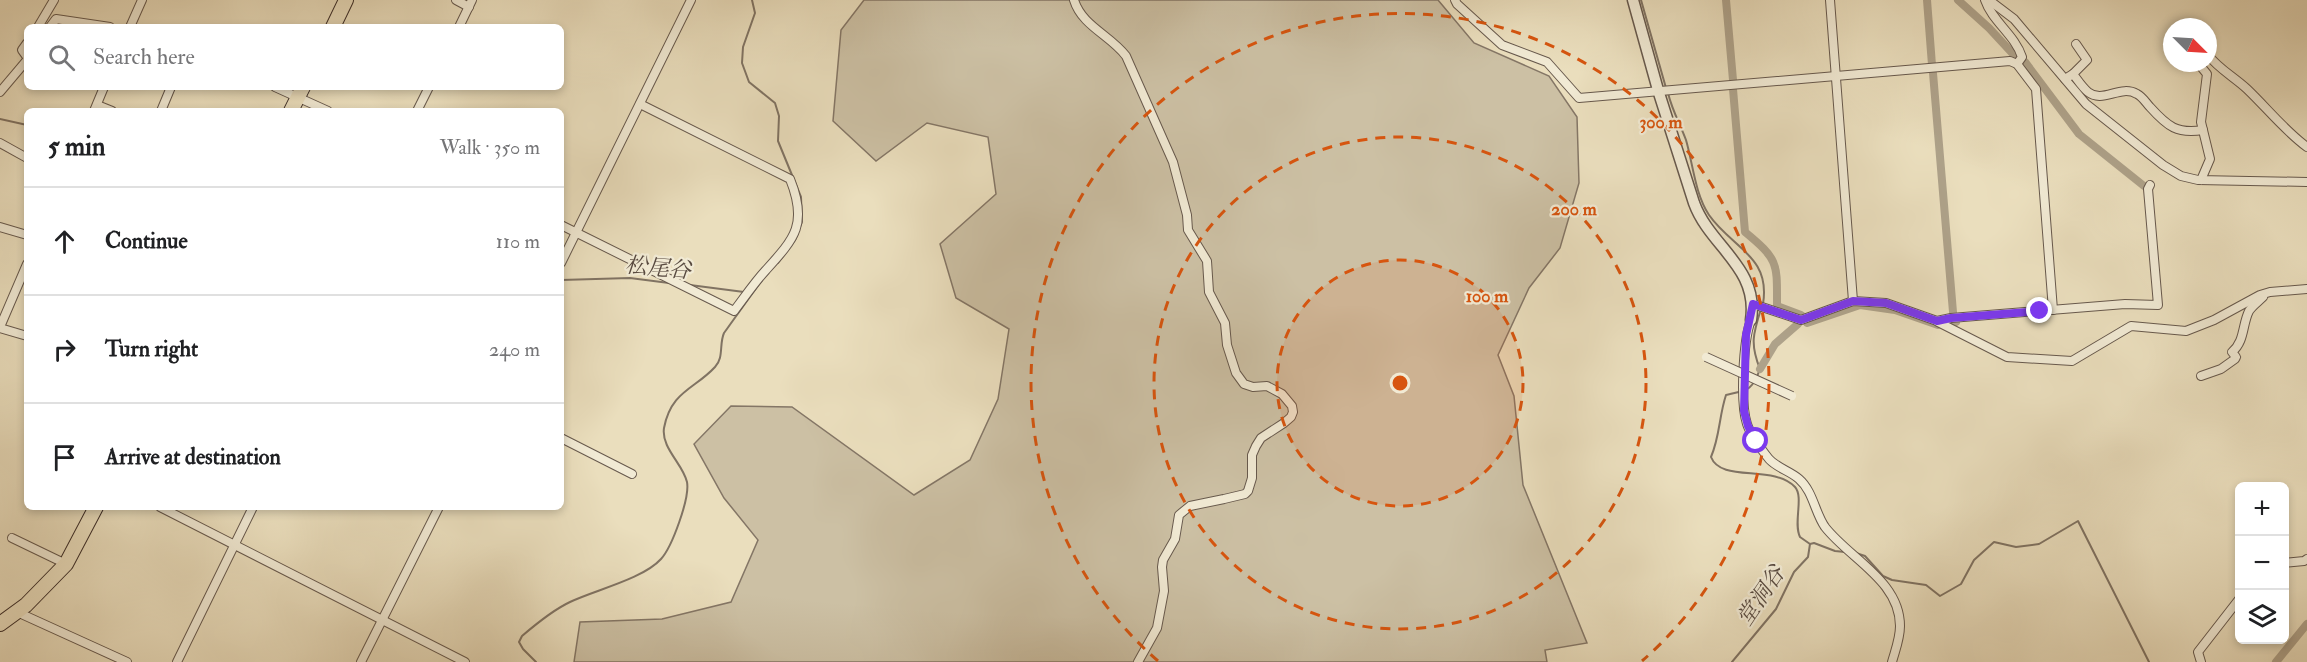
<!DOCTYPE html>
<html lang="en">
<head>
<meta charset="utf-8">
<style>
  :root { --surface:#fff; --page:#f2f2f2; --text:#202124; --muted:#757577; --line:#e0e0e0 }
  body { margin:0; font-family:"IM FELL Double Pica","Noto Serif JP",serif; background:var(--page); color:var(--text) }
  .controls { position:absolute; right:18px; bottom:18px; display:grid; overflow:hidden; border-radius:9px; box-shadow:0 3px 9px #0003 }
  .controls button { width:54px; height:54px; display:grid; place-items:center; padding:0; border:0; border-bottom:2px solid var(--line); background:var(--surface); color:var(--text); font:30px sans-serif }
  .compass { position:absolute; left:2163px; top:18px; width:54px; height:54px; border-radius:50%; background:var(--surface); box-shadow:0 3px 9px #0003; rotate:114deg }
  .stop { position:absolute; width:18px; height:18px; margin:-14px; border:4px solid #7c3aed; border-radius:50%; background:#fff }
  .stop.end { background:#7c3aed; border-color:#fff; box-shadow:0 2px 6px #0008 }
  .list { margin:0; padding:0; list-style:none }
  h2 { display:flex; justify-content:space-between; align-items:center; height:78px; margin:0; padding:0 24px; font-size:26px }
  h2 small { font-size:20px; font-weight:400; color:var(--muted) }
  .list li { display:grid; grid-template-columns:39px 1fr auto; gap:18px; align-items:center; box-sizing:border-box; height:108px; padding:0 24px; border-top:2px solid var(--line) }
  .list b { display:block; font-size:22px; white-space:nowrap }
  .list em { font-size:20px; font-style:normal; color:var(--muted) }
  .icon { flex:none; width:33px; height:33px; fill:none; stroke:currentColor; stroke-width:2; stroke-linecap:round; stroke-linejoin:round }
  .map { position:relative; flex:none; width:2307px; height:662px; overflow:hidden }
  .search { position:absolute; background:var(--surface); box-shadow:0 3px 9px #0003; left:24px; top:24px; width:540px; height:66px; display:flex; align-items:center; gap:15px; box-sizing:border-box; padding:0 21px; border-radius:9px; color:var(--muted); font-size:22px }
  .panel { position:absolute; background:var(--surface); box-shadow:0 3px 9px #0003; left:24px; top:108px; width:540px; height:402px; border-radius:9px }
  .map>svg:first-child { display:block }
  .green { fill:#ccc0a4; stroke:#847666; stroke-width:1.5 }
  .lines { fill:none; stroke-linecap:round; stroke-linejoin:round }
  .stream { stroke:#807363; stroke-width:2 }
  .canal { stroke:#aea28a; stroke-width:8 }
  .minor-casing { stroke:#67594d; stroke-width:10 }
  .tertiary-casing { stroke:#67594d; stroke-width:13 }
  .trunk-casing { stroke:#3b2d28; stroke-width:16 }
  .minor { stroke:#f1ead4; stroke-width:8 }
  .tertiary { stroke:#f1ead4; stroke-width:10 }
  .trunk { stroke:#eadebd; stroke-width:14 }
  .minor-bridge-casing { stroke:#67594d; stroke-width:10; stroke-linecap:butt }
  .minor-bridge { stroke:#f1ead4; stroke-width:8 }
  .route { stroke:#7c3aed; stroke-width:8 }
  .ring { fill:none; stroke:#d7550f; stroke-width:3; stroke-dasharray:10 8 }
  .labels { text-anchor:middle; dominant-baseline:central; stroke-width:4.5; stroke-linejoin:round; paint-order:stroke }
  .water-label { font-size:22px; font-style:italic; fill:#584a40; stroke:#f1ead4 }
  .centre { fill:#d7550f; stroke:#f1ead4; stroke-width:3 }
  .ring-label { font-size:18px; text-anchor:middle; font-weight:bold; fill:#d7550f; stroke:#f1ead4; stroke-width:4.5; stroke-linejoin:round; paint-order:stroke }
</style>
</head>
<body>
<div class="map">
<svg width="2307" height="662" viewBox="0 0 2307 662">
  <rect width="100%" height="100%" fill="#eadebd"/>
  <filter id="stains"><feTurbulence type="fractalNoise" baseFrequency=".00333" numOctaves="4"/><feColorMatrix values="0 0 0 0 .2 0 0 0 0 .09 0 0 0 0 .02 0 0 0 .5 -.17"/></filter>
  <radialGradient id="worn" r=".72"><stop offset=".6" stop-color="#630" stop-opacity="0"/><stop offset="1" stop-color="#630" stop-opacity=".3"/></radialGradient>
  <polygon class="green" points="864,0 1438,0 1474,43 1549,76 1577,117 1579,183 1560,248 1529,288 1498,355 1514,396 1523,485 1587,643 1545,650 1547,662 574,662 580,622 662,619 731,602 758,540 724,498 694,444 731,406 792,407 914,495 970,460 998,399 1009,329 956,298 940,244 996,194 988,137 927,123 876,161 833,121 841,30"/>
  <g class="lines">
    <g class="stream">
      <polyline points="752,0 755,13 743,47 742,63 749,82 775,103 779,116 778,141 801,197 802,222 800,227"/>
      <polyline points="1641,0 1666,88"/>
      <path d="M1668 93C1672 110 1680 124 1686 140 1693 164 1695 194 1709 215 1732 248 1771 256 1763 304"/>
      <polyline points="0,119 27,125"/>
      <polyline points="778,263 795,240 798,233"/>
      <polyline points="561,280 630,278 669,283"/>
      <polyline points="690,285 744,292"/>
      <path d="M1761 309C1753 334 1750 344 1760 369 1752 391 1748 390 1726 395 1719 416 1720 436 1711 457 1721 483 1773 464 1795 487 1804 497 1793 523 1800 537L1810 544 1814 543 1835 551 1845 552"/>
      <polyline points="1853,552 1865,556 1883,576 1892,580 1926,585 1940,596 1961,584 1974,560 1994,542 2016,547 2039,544 2078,521 2149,662"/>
      <path d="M536 662 523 649 519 642 522 636C536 624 553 610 570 602 595 590 643 579 661 559 672 547 690 498 687 482 683 464 661 448 664 428 671 391 695 389 715 367 724 358 719 344 724 333L762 280"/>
      <polyline points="1732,662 1776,609 1794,572 1808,557 1810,544"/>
    </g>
    <g class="canal">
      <polyline points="1726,0 1733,80"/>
      <polyline points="1927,0 1932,65"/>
      <polyline points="1958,0 1989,28 2014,55"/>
      <polyline points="2025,62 2079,134 2144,186"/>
      <polyline points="1933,73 1953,312"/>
      <path d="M1733 89 1745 232C1779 260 1777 263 1777 306L1801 315"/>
      <polyline points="1807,323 1860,305 1895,310 1938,325"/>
      <polyline points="1951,324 1956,322"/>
      <polyline points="1760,369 1775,344 1798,324"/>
      <polyline points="2276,662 2307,624"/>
    </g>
    <defs>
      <g id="minor">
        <polyline points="456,0 469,7"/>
        <path d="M1074 0C1082 26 1110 35 1126 56L1173 162 1187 215 1188 230 1207 261 1209 292 1225 323 1227 345 1236 373 1244 384 1253 387 1267 386 1282 394 1292 406 1293 412 1291 417 1284 423 1261 438 1256 446 1252 455V478L1248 491 1245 494 1224 499 1190 506 1179 515 1175 539 1163 560 1162 567 1164 591 1157 628 1138 662"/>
        <polyline points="1455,0 1457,4 1502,45 1547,62 1579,98 2010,61 2017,64 2036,89 2053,310"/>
        <polyline points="1830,0 1853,301"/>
        <path d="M1985 0C1992 21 2015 35 2022 57L2017 64"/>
        <polyline points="1989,0 2014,19 2086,104 2163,165 2181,176 2198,180 2307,182"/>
        <polyline points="38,27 54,0"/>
        <polyline points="50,27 56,19 110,27"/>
        <polyline points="130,27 142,0"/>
        <polyline points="459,27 472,0"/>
        <polyline points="27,43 22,50 27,57"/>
        <path d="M2208 55C2219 69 2234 77 2247 89 2267 108 2284 130 2307 147"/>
        <polyline points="2198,63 2207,74 2201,122 2210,159 2201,180"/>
        <polyline points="2073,74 2087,60 2076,44"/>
        <path d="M2065 79 2073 74C2077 79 2082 87 2088 92 2103 104 2120 84 2137 94 2143 97 2146 103 2150 107 2168 127 2177 134 2203 130"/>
        <polyline points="275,87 328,111"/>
        <polyline points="0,92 27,60"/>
        <polyline points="97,105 112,111"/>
        <polyline points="94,111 104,87"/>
        <polyline points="161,111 171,87"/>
        <polyline points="417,111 429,87"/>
        <polyline points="0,143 27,158"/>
        <path d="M561 225 734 311C744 298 754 283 766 270 795 238 808 224 790 179L640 104"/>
        <polyline points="0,227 27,235"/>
        <polyline points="561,263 691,0"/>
        <polyline points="1753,304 1801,320 1853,301 1886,303 1937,321 1951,318 2125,304 2158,305 2148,189 2150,185"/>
        <path d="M1751 320C1743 341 1740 403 1747 424 1751 436 1761 449 1769 459 1777 468 1790 471 1799 479 1813 491 1815 513 1825 527 1850 559 1900 581 1900 626 1900 639 1895 651 1892 662"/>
        <polyline points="1938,322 2007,357 2072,361 2131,326 2186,331 2214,320 2260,295 2270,292 2307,289"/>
        <polyline points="0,327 27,264"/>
        <polyline points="0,328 27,336"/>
        <path d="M2201 376 2221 369 2235 359 2236 357 2232 352C2245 341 2242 325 2249 311 2253 305 2258 302 2263 297"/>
        <polyline points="561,438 632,474"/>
        <polyline points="160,507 465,662"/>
        <polyline points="12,538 66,564"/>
        <polyline points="2284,563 2304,561 2307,559"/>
        <polyline points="17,612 127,662"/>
        <polyline points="177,662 253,507"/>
        <polyline points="361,662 439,507"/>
        <polyline points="2201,662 2198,652 2240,598"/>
      </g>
      <path id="tertiary" d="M1633 0 1658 90 1694 203C1710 247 1759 267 1751 320"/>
      <g id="trunk">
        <polyline points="333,27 346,0"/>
        <polyline points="291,111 303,87"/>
        <polyline points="0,624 26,605 66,564 96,507"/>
      </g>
    </defs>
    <use href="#minor" class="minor-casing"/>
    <use href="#tertiary" class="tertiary-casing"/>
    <use href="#trunk" class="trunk-casing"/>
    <use href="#minor" class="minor"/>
    <use href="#tertiary" class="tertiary"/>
    <use href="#trunk" class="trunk"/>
    <defs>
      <polyline id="minor-bridge" points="1706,357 1792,396"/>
    </defs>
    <use href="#minor-bridge" class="minor-bridge-casing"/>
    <use href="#minor-bridge" class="minor-bridge"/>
  </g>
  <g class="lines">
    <polyline class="route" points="1756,441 1748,426 1744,411 1746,335 1753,304 1801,320 1853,301 1886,303 1937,321 1951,318 2040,311"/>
  </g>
  <circle cx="1400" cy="383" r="123" fill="#d7550f" fill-opacity=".12"/>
  <g class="ring">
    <circle cx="1400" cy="383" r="123"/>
    <circle cx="1400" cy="383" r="246"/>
    <path d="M1158 661A369 369 0 1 1 1642 661"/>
  </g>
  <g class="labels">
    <g class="water-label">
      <text transform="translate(658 268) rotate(5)">松尾谷</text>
      <text transform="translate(1761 596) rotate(-56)">堂洞谷</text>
    </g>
  </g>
  <circle cx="1400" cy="383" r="9" class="centre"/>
  <g class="ring-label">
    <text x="1661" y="128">300 m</text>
    <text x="1574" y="215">200 m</text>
    <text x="1487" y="302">100 m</text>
  </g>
  <rect width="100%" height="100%" filter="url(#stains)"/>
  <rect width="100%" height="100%" fill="url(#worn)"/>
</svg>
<div class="controls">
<button>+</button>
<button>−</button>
<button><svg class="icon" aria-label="layers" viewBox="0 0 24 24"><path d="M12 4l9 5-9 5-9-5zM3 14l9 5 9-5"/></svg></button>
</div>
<svg class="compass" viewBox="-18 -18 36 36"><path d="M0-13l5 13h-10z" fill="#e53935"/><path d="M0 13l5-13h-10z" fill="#757577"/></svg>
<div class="stop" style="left:1756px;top:441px"></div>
<div class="stop end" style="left:2040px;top:311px"></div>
<div class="search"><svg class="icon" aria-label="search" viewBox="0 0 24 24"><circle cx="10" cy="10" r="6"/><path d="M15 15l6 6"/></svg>Search here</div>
<section class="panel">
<h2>5 min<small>Walk · 350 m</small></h2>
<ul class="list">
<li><svg class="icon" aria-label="ahead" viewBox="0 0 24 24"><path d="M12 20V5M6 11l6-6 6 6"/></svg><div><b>Continue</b></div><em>110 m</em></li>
<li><svg class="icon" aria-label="right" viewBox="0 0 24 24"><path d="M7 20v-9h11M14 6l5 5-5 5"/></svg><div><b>Turn right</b></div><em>240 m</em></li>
<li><svg class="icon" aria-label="arrive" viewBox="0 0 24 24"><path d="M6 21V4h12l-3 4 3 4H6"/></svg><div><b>Arrive at destination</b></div></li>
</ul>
</section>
</div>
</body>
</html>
